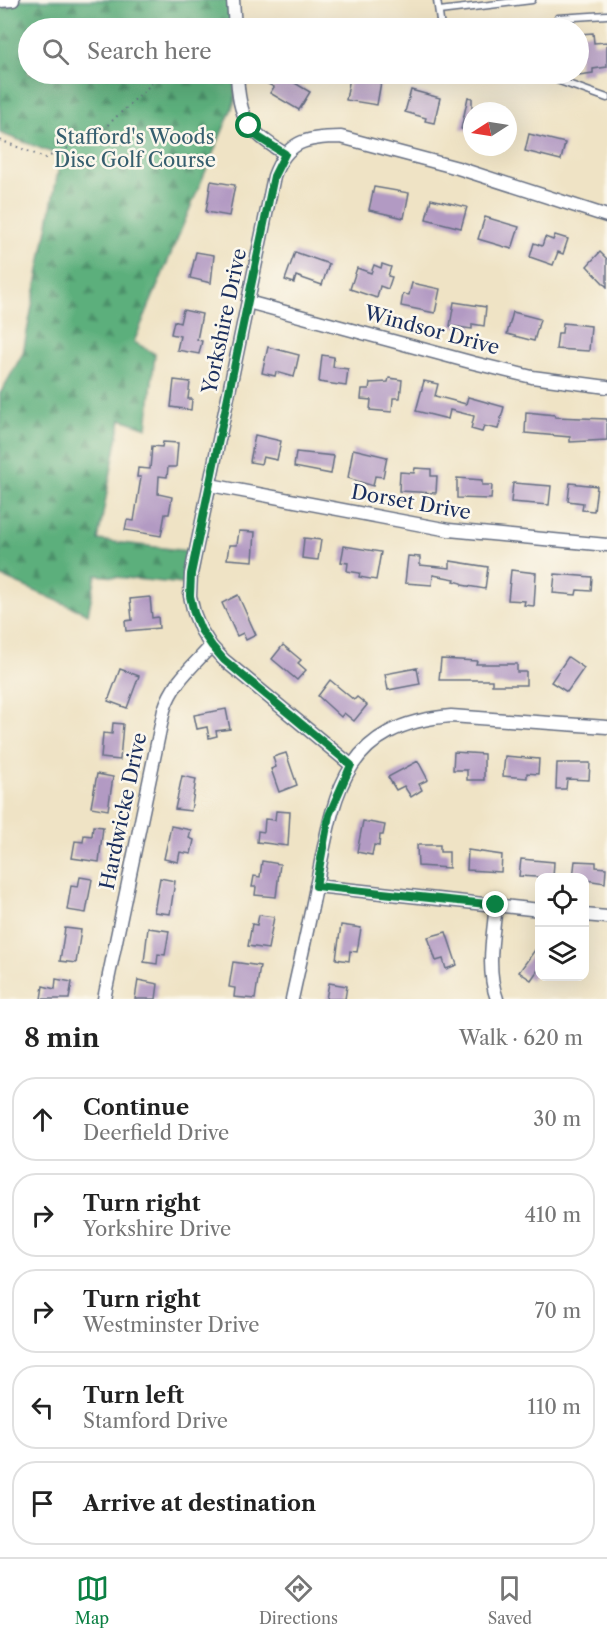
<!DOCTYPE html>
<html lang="en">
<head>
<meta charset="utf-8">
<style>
  :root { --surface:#fff; --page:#f6f6f6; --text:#222; --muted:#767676; --line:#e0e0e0; --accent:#0b8043 }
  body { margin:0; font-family:"Libre Caslon Text",serif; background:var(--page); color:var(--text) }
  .controls { position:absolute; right:18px; bottom:18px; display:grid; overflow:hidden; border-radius:12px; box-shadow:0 6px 24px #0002 }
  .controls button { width:54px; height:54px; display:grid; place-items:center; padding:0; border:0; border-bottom:2px solid var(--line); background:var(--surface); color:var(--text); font:30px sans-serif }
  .compass { position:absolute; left:463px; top:102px; width:54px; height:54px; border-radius:50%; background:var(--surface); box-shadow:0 6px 24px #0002; rotate:258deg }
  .stop { position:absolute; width:18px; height:18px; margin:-14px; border:4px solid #0b8043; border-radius:50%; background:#fff }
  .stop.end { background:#0b8043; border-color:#fff; box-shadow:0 2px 6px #0008 }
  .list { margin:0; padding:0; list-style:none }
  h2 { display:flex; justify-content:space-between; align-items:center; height:78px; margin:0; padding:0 24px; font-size:26px }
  h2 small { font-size:20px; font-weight:400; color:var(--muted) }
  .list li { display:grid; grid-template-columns:39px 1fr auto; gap:18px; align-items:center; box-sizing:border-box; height:84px; margin:0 12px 12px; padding:0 12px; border:2px solid var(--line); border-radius:24px }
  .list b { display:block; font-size:22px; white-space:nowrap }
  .list p { margin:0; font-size:20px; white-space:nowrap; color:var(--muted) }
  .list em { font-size:20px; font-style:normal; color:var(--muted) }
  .icon { flex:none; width:33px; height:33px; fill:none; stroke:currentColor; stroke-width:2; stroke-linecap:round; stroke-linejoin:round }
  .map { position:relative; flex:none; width:607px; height:999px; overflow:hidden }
  .search { position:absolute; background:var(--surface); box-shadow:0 6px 24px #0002; left:18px; right:18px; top:18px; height:66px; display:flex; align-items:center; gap:15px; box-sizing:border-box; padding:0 21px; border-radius:33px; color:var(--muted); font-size:22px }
  .sheet { height:558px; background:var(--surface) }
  nav { display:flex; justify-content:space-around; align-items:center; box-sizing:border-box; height:84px; border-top:2px solid var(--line); background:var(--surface); font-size:16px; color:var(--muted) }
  nav a { display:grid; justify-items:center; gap:3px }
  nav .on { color:var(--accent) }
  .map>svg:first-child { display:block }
  .forest { fill:url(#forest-firs); stroke:#3c6f6d; stroke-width:1.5 }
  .building { fill:#b29ac3 }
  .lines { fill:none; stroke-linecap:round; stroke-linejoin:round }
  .lane-casing { stroke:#656e82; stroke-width:9 }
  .street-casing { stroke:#656e82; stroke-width:15 }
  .path { stroke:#656e82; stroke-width:2; stroke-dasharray:1.5 4.5; stroke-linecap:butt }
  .lane { stroke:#fff; stroke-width:6 }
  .street { stroke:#fff; stroke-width:12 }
  .route { stroke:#0b8043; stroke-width:8 }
  .labels { text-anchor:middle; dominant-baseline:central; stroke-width:5; stroke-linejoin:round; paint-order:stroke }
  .park-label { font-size:20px; fill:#355e6e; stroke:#fbf7ec }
  .street-label { font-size:20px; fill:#1b2f5e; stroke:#fbf7ec }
</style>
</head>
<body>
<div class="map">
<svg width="607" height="999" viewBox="0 0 607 999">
  <defs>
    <pattern id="forest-firs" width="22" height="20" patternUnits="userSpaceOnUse" patternTransform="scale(1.5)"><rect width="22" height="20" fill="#5caf7c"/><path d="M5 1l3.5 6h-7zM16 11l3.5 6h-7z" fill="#4b8f69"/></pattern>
  </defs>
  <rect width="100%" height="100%" fill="#fbf7ec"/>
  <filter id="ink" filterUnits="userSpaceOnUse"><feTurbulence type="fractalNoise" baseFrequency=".0167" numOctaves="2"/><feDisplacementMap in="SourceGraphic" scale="12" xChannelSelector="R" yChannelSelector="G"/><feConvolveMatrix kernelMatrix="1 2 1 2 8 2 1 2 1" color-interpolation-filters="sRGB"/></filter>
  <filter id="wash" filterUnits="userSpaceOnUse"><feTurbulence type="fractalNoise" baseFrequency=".008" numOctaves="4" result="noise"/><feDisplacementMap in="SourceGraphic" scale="24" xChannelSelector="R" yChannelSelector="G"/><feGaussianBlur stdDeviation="1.35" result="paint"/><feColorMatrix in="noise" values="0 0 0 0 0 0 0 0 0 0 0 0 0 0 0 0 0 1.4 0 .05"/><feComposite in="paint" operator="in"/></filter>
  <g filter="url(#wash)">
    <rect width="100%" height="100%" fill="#efe3c5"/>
    <polygon class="forest" points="0,0 231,0 232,28 28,28 28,74 234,74 235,101 134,342 155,354 147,428 121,419 98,540 196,552 192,585 96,575 88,614 0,576 0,394 23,353 61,156 0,133"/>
    <g id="blocks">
      <g class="building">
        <polygon points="593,33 594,43 607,42 607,67 593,69 593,73 579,75 579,34"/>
        <polygon points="267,74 291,74 288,79 310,92 299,110 270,93 274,87 262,81"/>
        <polygon points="350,77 381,82 377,105 346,100"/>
        <polygon points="411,90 440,98 434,123 425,121 426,118 405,112"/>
        <polygon points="468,97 472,98 472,131 461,129"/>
        <polygon points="529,134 565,143 561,160 525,151"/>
        <polygon points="211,181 235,185 229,216 206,212"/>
        <polygon points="374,187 409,193 404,218 369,210"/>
        <polygon points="431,199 467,207 461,228 426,219"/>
        <polygon points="485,217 519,227 512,249 478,239"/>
        <polygon points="555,235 568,239 563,254 558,252 553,265 530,257 534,243 542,246 545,237 553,240"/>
        <polygon points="196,252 214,255 211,283 190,278"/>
        <polygon points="295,252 329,264 322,285 296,276 294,283 285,280"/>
        <polygon points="600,252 607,259 607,287 587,266"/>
        <polygon points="382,264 391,267 388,276 392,277 388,289 380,286 377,298 350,289 357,268 371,273 374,265 381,268"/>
        <polygon points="412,283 440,289 435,313 401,306 403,294 409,295"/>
        <polygon points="454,302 486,307 484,326 472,324 472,329 450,326"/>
        <polygon points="183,310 202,314 197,340 202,341 199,354 177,350 180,336 171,334 174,321 180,323"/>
        <polygon points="513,312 540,319 534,341 507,334"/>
        <polygon points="563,323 591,326 589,351 556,349 558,333 562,333"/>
        <polygon points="268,347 299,355 294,377 276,372 275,376 262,373"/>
        <polygon points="322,355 334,357 333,367 348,369 346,386 319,382"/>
        <polygon points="389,378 402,380 400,398 393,398 392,412 370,410 371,400 361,399 362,389 369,389 370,383 388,382"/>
        <polygon points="174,380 190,382 188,399 192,399 191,410 171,407"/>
        <polygon points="424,381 438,384 435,396 466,404 468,397 504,407 498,429 484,426 482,432 471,429 474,416 450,410 448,419 416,411"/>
        <polygon points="526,412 555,415 555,417 607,419 607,440 570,442 570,437 525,433"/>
        <polygon points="255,435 281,441 277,460 263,457 261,464 250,462"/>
        <polygon points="163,442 178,443 176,467 168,467 167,477 159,476 158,494 172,497 169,514 165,514 161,536 125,530 127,520 134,521 141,477 137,477 138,468 150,469 152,446 162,447"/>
        <polygon points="353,449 387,457 383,477 375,476 373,486 348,478"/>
        <polygon points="296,452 334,456 331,474 294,467"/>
        <polygon points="415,468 431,469 431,476 437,476 436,493 399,491 400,472 414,473"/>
        <polygon points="457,478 482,480 482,485 492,485 491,499 457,498"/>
        <polygon points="513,483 551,486 549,505 511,502"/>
        <polygon points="570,483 597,486 594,511 582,510 583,503 568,501"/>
        <polygon points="239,531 255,532 253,561 227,559 229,545 237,545"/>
        <polygon points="304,538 321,540 318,560 302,558"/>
        <polygon points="344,546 381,552 376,580 359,577 360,573 347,571 348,563 341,562"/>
        <polygon points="408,556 420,557 420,565 450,568 450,561 488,567 485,589 462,585 462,583 454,581 455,579 433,575 432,585 405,583"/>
        <polygon points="511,570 536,573 534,606 524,605 525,601 508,600"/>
        <polygon points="555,574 592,577 591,591 577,590 576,595 553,593"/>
        <polygon points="238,595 256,635 246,640 243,633 237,636 222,603"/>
        <polygon points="150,597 152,618 158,617 159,628 126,631 125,621 132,620 130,599"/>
        <polygon points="283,645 301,660 298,663 306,670 297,680 272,659"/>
        <polygon points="568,657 584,668 567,692 551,682"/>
        <polygon points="441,659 477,661 476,664 517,664 517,672 526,672 526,685 492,685 492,680 439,680"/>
        <polygon points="417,668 420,684 388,690 385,674"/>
        <polygon points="120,669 139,676 127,708 108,701"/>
        <polygon points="330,680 354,700 357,697 367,705 354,721 344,713 341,717 318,696"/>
        <polygon points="226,709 230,729 216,731 217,736 209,738 207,727 197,729 194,715"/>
        <polygon points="113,723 123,724 120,760 101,758 103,733 112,734"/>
        <polygon points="454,752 484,754 484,780 467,780 467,770 453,770"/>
        <polygon points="286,753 297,785 279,792 271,769 276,767 273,757"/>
        <polygon points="505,756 539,759 538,774 527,773 527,778 503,776"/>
        <polygon points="418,761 428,780 419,784 422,790 411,797 404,786 396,790 388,777"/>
        <polygon points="557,763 590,763 589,780 567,779 566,789 556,789"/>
        <polygon points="97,774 113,777 108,810 91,807"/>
        <polygon points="182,776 196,779 191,811 175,809"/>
        <polygon points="276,811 290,812 288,846 257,842 258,831 264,832 265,819 275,820"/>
        <polygon points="363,821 385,825 383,835 380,835 379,846 374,845 372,855 357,852"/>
        <polygon points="93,826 103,827 99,862 72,858 75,841 83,842 84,835 92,836"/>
        <polygon points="171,826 191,830 189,838 194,840 191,854 180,852 178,862 164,859"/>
        <polygon points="417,845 440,845 440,852 449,852 449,868 418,866"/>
        <polygon points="468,850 502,855 501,872 467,870"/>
        <polygon points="521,859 554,862 553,878 519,876"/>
        <polygon points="262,861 280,864 276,897 255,895 256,887 252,887 254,876 260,877"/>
        <polygon points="575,861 596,862 596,867 606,868 605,883 573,878"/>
        <polygon points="80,877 92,879 86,913 67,910 71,886 78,887"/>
        <polygon points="160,878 175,881 170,914 154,912"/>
        <polygon points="259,915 274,917 268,949 248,946 252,924 257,925"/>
        <polygon points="341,925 361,928 357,952 350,951 349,961 336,959"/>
        <polygon points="65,928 81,930 76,963 60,961"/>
        <polygon points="148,928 169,931 165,955 158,954 157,964 144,962"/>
        <polygon points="446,932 457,965 446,969 443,959 436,961 428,937"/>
        <polygon points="540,943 540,967 531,980 519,972"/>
        <polygon points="233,962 260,966 255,999 234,997 235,988 229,987"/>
        <polygon points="56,979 72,982 69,999 41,999 43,986 55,989"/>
        <polygon points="138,980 158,984 156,999 135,999"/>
        <polygon points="329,983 347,986 345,999 326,999"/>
      </g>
    </g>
  </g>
  <g filter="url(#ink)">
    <use href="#blocks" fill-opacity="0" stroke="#656e82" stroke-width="1.5"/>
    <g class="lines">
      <defs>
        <g id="lane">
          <polyline points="437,0 441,28"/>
          <polyline points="439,11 532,0"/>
          <polyline points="558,28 558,18 607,15"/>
          <polyline points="540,74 607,98"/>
        </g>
        <g id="street">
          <polyline points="233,0 235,28"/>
          <polyline points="0,1 13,0"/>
          <path d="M237 74C239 119 247 130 285 154"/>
          <polyline points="248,302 474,363 532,377 607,387"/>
          <polyline points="210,485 449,530 607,545"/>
          <path d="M351 765 224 660 211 646 201 630 194 613 190 596 191 574 274 176C287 141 306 137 341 137L458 168 607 216"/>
          <polyline points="316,886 540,910"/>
          <path d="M496 905C493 936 486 969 497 999"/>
          <polyline points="584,915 607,917"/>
          <path d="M104 999 164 710C172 683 193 666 211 646"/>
          <path d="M292 999C300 962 309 924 316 887 334 797 340 725 451 716L607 727"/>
        </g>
      </defs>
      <use href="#lane" class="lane-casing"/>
      <use href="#street" class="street-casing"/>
      <polyline class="path" points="0,140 45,158 96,136 162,74"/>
      <use href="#lane" class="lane"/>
      <use href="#street" class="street"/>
    </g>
  </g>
  <g class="lines" filter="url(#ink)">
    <polyline class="route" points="249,126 258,137 285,154 274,176 191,574 190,596 194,613 201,630 212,646 224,660 351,765 329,815 316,886 496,905"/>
  </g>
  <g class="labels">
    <g class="park-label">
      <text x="135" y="137">Stafford's Woods<tspan x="135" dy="23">Disc Golf Course</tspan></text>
    </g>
    <g class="street-label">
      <text transform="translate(224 321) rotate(-78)">Yorkshire Drive</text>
      <text transform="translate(432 330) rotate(15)">Windsor Drive</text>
      <text transform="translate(411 502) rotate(10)">Dorset Drive</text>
      <text transform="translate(123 811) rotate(-78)">Hardwicke Drive</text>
    </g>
  </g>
</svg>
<div class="controls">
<button><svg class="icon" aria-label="locate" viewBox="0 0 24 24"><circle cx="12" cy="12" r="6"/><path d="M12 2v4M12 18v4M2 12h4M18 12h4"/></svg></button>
<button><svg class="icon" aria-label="layers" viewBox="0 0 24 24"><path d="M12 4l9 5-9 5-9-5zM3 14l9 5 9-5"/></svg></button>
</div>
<svg class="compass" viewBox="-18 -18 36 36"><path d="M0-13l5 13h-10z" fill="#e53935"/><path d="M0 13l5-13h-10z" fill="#767676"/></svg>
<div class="stop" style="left:249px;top:126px"></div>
<div class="stop end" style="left:496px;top:905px"></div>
<div class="search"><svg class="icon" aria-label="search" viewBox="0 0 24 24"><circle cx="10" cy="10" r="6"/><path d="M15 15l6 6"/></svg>Search here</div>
</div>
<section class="sheet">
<h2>8 min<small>Walk · 620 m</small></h2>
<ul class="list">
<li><svg class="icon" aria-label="ahead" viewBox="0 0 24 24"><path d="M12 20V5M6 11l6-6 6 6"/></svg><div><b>Continue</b><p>Deerfield Drive</p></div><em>30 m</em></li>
<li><svg class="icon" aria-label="right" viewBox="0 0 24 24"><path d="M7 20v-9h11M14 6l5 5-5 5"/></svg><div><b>Turn right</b><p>Yorkshire Drive</p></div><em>410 m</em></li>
<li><svg class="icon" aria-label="right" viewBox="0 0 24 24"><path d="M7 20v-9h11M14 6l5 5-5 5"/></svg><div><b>Turn right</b><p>Westminster Drive</p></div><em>70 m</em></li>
<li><svg class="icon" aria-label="left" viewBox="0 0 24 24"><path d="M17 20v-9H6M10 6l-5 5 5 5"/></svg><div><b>Turn left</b><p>Stamford Drive</p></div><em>110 m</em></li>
<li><svg class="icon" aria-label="arrive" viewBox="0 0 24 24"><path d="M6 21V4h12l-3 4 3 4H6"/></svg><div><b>Arrive at destination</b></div></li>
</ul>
</section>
<nav>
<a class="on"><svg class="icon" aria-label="map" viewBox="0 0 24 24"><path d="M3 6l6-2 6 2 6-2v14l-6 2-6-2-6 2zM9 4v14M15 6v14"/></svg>Map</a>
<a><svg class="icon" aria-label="directions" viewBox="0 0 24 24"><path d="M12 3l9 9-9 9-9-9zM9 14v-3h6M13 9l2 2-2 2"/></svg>Directions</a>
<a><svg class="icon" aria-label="saved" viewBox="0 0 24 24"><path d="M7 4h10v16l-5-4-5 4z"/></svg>Saved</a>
</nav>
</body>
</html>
